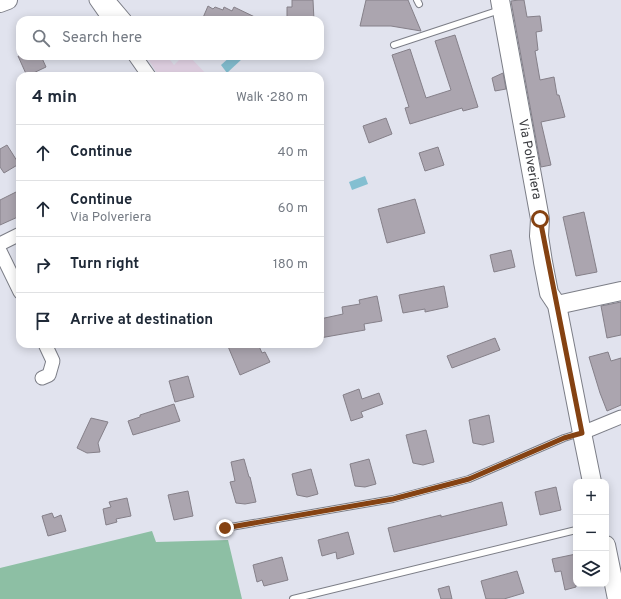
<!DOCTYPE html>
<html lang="en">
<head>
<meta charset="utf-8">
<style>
  :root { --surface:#fff; --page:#f2f2f3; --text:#1f2937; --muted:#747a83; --line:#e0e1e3 }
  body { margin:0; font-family:Overpass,sans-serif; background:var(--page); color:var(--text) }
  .controls { position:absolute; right:12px; bottom:12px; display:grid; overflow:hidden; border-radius:8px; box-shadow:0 2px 10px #0003 }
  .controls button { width:36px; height:36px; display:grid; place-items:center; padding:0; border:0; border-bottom:1px solid var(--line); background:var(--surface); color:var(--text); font:20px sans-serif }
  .stop { position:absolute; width:12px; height:12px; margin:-9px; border:3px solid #854212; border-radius:50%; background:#fff }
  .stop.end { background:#854212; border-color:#fff; box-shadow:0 1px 4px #0008 }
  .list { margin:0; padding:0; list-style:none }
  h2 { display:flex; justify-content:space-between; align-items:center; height:52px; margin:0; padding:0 16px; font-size:17px }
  h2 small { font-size:13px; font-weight:400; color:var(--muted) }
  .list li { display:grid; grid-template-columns:26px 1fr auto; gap:12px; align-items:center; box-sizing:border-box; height:56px; padding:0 16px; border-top:1px solid var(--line) }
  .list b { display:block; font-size:15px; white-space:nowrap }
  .list p { margin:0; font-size:13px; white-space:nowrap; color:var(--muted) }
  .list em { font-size:13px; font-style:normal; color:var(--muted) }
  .icon { flex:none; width:22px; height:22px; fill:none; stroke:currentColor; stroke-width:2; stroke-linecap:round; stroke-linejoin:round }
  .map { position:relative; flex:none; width:621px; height:599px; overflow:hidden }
  .search { position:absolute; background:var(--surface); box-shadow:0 2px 10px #0003; left:16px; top:16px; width:308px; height:44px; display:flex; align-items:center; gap:10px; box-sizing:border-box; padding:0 14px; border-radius:12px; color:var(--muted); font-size:15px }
  .panel { position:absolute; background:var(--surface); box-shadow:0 2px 10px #0003; left:16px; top:72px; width:308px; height:276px; border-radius:12px }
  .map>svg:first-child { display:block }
  .education { fill:#e4d4e6 }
  .green { fill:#8dbfa4 }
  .water { fill:#84bfd1 }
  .building { fill:#aba5af; stroke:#858089 }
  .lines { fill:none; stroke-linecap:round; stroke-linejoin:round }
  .lane-casing { stroke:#7c7e87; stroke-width:8 }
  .street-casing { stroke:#7c7e87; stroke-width:15 }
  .secondary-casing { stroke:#7c7e87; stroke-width:20 }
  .lane { stroke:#fff; stroke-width:6 }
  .street { stroke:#fff; stroke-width:13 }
  .secondary { stroke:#fff; stroke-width:18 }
  .route { stroke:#854212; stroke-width:5 }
  .labels { text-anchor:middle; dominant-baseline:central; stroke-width:3; stroke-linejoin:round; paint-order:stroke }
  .street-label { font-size:13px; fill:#3b3c40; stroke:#e1e3ee }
</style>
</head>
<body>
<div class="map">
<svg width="621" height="599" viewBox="0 0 621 599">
  <rect width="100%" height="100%" fill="#e1e3ee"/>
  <polygon class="education" points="146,56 167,56 174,65 183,56 189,56 208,76 159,76"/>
  <polygon class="green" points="152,531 156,542 228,540 242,599 0,599 0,568"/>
  <g class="water">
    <polygon points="231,56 242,56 243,58 227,73 221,65"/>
    <polygon points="365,176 368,184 352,190 349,182"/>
  </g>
  <g class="building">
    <polygon points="292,0 313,0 314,20 287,20 287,7 292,7"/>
    <polygon points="366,0 408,0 421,31 391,26 360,26"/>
    <polygon points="519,0 524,0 527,17 540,16 542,31 536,32 538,50 535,51 540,80 554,77 557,95 559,95 565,117 541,122 551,165 541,167 511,1"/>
    <polygon points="208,6 213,9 215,7 223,10 224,7 232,11 234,7 261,20 202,20"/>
    <polygon points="455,35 478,107 463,111 462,108 410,124 405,108 409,107 392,55 410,49 426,98 451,90 435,41"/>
    <polygon points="18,56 41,56 46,67 27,76"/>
    <polygon points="503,73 506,89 495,91 492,78"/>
    <polygon points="386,118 392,134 369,143 363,126"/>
    <polygon points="7,145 19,164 4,173 0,167 0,149"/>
    <polygon points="438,147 444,165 425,171 419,153"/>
    <polygon points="20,190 20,216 0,225 0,200"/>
    <polygon points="415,199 425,233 387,243 378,209"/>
    <polygon points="584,212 597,272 576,276 563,217"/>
    <polygon points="511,250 515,267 494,272 490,255"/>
    <polygon points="444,286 448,307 425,312 425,309 403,313 399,295"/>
    <polygon points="377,296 382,321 364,324 365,330 320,338 320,319 343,314 342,307 360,304 359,300"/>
    <polygon points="621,302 621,335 607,338 601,306"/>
    <polygon points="495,338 500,350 452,368 447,356"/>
    <polygon points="227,344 258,344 262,353 265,352 270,362 240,375"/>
    <polygon points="608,352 611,361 621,358 621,405 607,411 600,393 589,357"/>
    <polygon points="188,376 194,397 175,402 169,381"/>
    <polygon points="359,389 362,399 379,393 383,404 361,412 363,417 351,421 343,395"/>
    <polygon points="174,404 180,421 133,435 128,421 140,417 140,415"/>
    <polygon points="489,415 494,442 483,445 473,443 469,420"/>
    <polygon points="91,418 108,422 98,443 100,452 87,453 77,448"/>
    <polygon points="426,430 434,462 423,465 413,463 406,435"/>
    <polygon points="244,459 249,477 250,477 256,502 245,504 236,503 230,482 235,481 231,462"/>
    <polygon points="369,459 376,484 365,487 355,486 350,464"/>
    <polygon points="311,469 318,494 307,497 297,495 292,474"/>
    <polygon points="556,487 561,510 540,515 535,492"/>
    <polygon points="188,491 193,516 174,520 168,495"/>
    <polygon points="127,498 131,516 116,519 117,522 106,525 103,509 111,507 109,502"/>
    <polygon points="502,502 507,525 394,552 388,528 441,515 441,517"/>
    <polygon points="52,513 54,518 61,515 66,531 48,536 42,516"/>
    <polygon points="348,532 354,554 337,559 336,552 322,556 318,540"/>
    <polygon points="576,554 576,587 565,590 561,571 555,572 552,559"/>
    <polygon points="282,557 288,580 264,586 262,580 257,582 253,565"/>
    <polygon points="517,571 524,593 504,599 486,599 481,581"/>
    <polygon points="449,586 452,599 441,599 438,589"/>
  </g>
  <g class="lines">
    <defs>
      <g id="lane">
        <polyline points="417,0 419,4"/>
        <polyline points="394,45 500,10"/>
        <polyline points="225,528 393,499 469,479 564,438 580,433"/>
        <polyline points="293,599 576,530"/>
      </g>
      <g id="street">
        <polyline points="96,0 110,20"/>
        <polyline points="108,0 125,20"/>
        <polyline points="135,56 149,76"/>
        <polyline points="0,244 20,234"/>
        <polyline points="0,251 20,292"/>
        <polyline points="42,378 49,375 53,361 45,344"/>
        <polyline points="582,433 621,417"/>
      </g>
      <g id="secondary">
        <path id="s1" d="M500 0 540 219 539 236 543 262 549 293 557 305 582 433 592 482"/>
        <polyline points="0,3 8,0"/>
        <polyline points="557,305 621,291"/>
        <polyline points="606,545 617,599"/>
      </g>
    </defs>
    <use href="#lane" class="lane-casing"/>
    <use href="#street" class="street-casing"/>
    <use href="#secondary" class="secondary-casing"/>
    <use href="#lane" class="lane"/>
    <use href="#street" class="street"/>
    <use href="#secondary" class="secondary"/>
  </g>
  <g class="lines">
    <polyline class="route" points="225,528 393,499 469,479 564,438 582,433 540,219"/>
  </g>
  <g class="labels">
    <g class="street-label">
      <text stroke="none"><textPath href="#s1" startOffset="162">Via Polveriera</textPath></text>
    </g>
  </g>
</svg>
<div class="controls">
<button>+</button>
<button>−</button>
<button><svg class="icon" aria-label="layers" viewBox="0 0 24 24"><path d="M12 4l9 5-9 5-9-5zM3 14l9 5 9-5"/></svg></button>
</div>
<div class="stop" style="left:540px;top:219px"></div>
<div class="stop end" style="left:225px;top:528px"></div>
<div class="search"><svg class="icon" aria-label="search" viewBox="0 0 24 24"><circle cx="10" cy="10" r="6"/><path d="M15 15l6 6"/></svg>Search here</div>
<section class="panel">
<h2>4 min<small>Walk · 280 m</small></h2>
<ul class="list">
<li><svg class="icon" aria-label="ahead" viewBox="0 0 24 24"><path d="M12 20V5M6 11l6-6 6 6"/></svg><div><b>Continue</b></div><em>40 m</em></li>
<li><svg class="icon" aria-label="ahead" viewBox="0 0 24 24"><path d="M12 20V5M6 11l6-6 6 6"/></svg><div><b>Continue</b><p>Via Polveriera</p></div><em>60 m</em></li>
<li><svg class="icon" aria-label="right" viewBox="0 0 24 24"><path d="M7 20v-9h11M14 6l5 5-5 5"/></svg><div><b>Turn right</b></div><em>180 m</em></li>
<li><svg class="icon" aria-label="arrive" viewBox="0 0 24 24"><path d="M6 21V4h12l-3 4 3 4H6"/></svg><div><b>Arrive at destination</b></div></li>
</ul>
</section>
</div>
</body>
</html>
